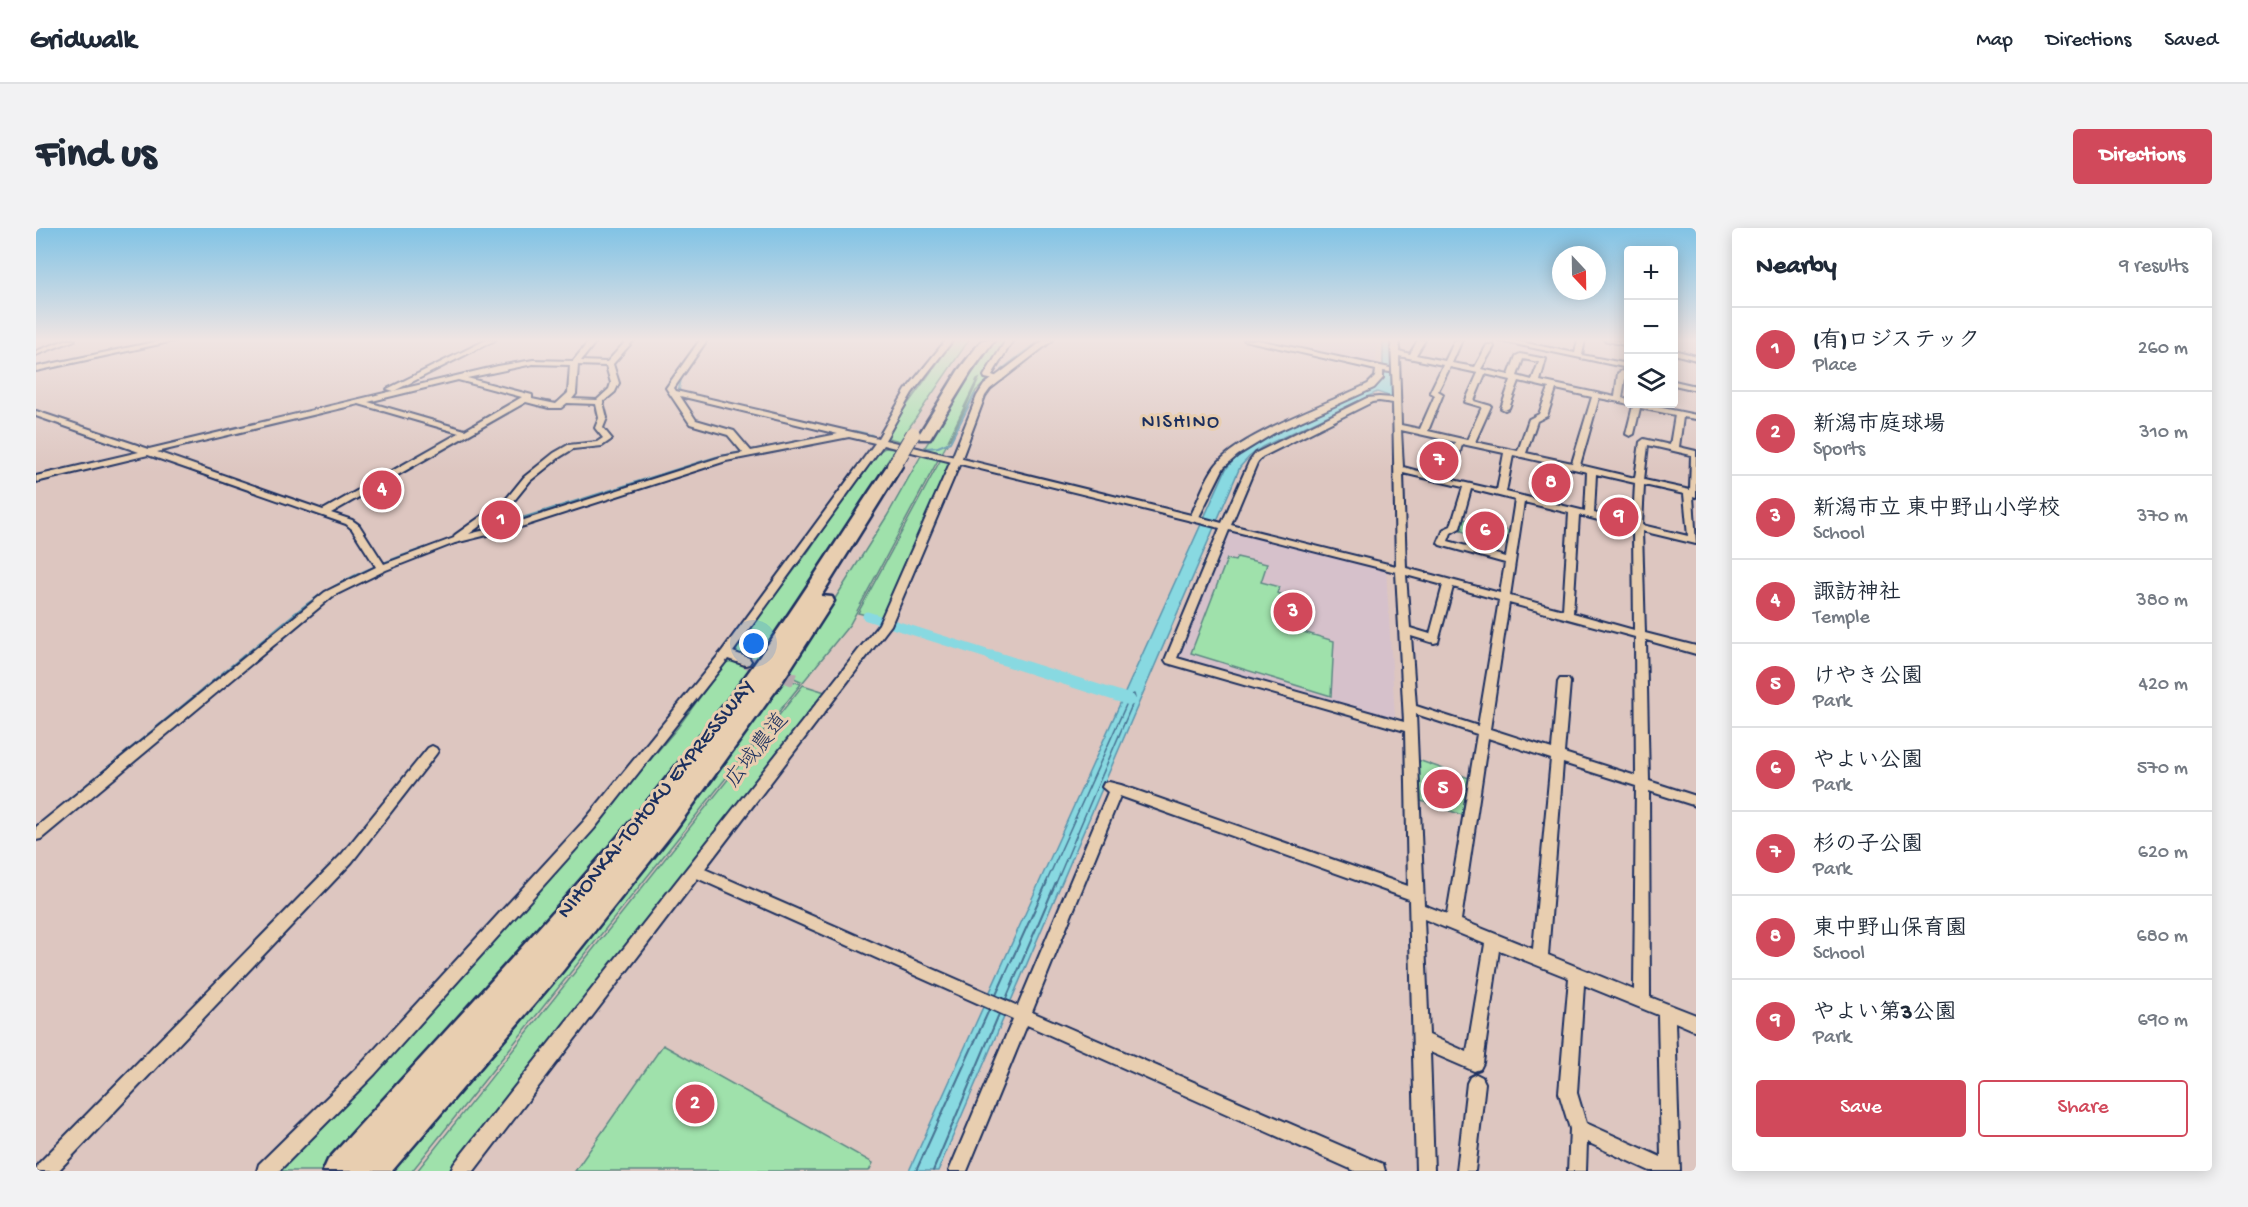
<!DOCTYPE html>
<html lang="en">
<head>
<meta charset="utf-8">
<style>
  :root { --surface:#fff; --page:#f2f2f3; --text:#1f2937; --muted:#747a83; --line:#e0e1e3; --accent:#d1495b }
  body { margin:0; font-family:"Gochi Hand","Klee One",sans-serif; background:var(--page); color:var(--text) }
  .controls { position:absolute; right:18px; top:18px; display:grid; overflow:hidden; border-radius:6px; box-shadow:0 3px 15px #0003 }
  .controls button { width:54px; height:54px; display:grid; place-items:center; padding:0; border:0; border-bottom:2px solid var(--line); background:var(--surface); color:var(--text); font:30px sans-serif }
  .compass { position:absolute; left:1516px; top:18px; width:54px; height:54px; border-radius:50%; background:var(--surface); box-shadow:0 3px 15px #0003; rotate:158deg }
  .you { position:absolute; left:718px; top:416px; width:21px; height:21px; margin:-15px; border:4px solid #fff; border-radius:50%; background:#1a73e8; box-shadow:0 0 0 9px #1a73e833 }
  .badge { display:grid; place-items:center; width:39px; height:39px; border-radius:50%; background:var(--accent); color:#fff; font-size:20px; font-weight:700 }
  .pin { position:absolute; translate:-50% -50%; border:3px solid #fff; box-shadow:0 2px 6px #0006 }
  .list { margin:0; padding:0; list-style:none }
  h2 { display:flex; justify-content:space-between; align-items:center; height:78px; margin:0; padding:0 24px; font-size:26px }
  h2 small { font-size:20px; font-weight:400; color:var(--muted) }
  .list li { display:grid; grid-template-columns:39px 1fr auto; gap:18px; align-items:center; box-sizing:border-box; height:84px; padding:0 24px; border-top:2px solid var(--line) }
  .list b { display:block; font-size:22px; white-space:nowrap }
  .list p { margin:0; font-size:20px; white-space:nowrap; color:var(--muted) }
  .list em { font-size:20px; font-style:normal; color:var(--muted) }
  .actions { display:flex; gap:12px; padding:18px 24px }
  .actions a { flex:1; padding:14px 0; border:2px solid var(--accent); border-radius:6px; text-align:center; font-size:21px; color:var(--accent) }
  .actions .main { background:var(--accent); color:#fff }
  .icon { flex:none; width:33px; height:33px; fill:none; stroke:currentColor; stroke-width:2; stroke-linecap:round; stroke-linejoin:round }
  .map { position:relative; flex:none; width:1660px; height:943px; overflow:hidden; border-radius:6px }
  header { display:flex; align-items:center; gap:36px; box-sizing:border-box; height:84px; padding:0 30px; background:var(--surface); border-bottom:2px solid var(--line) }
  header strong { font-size:28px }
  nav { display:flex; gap:33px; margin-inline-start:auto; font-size:21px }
  .intro { display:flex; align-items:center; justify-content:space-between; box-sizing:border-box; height:144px; padding:0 36px }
  h1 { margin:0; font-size:42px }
  .button { padding:15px 27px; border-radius:6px; background:var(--accent); color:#fff; font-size:21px; font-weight:700 }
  main { display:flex; gap:36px; padding:0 36px }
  aside { flex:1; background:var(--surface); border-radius:6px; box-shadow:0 3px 15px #0003 }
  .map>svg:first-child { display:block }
  .built { fill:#d6c1cb }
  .green { fill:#9fe1ab; stroke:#5d8884; stroke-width:1.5 }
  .water { fill:#88d9e1; stroke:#5c95ad; stroke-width:1.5 }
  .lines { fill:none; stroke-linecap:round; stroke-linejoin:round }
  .shore-far1 { stroke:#477392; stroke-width:1.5 }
  .shore { stroke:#477392; stroke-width:2 }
  .stream-far1 { stroke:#5c95ad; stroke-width:2 }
  .stream { stroke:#5c95ad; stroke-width:3 }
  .canal-far1 { stroke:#88d9e1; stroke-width:9 }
  .canal { stroke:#88d9e1; stroke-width:11 }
  .minor-tunnel { stroke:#b6a8ac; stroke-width:13; stroke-dasharray:13 7; stroke-linecap:butt }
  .minor-casing { stroke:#1b2f5e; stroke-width:4 }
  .tertiary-casing { stroke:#1b2f5e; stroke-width:4 }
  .motorway-casing { stroke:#1b2f5e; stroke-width:5 }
  .minor { fill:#e8ceb0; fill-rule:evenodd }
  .tertiary { fill:#e8ceb0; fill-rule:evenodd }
  .motorway { fill:#e8ceb0; fill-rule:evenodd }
  .motorway-bridge-casing { stroke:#1b2f5e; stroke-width:16; stroke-linecap:butt }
  .motorway-bridge { stroke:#e8ceb0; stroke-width:14 }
  .labels { text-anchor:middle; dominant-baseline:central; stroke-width:6; stroke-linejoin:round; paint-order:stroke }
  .far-neighbourhood-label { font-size:20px; letter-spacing:1.5px; fill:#1b2f5e; stroke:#e8ceb0 }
  .street-label { font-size:22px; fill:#1b2f5e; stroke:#e8ceb0 }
</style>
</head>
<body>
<header>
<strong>Gridwalk</strong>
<nav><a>Map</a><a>Directions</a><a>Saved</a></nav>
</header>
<div class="intro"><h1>Find us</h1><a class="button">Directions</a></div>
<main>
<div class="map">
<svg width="1660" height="943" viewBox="0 0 1660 943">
  <rect width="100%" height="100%" fill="#ddc6c0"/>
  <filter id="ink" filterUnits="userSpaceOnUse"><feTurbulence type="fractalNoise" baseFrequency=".0167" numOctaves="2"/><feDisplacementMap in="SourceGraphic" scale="12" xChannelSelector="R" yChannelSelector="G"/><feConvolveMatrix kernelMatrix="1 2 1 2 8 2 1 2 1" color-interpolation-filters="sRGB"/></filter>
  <g filter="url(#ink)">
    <g class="built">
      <polygon points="1222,112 1341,112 1340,139"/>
      <polygon points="1503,233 1533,240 1529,279 1494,271"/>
      <polygon points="1194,304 1350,341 1359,490 1142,428"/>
    </g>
    <g class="green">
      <polygon points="918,112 933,112 864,213 848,209"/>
      <polygon points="960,112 973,112 951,142 954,150 940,163 914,212 943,151 941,152 911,215 908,217 911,216 906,225 888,221 892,220 889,219 946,128"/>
      <path d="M849 220 859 221 810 303 721 433 717 437 709 434 700 427 701 419 774 321 823 247C835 242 836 225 849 220Z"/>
      <polygon points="886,226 903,230 814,396 767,454 751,447 851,288"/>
      <polygon points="905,231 913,233 912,239 847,391 822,385"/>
      <polygon points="1428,291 1473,303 1471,315 1425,303"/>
      <polygon points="1201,329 1231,336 1225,354 1244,359 1241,365 1255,369 1247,398 1298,413 1295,468 1155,425 1191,331 1199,333"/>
      <polygon points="696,433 716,439 578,619 289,943 241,943 403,776 524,639 642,499 689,435"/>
      <polygon points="748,450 765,456 376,943 354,943 634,608"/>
      <polygon points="767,457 789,464 459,886 413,943 381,943"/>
      <polygon points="1382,532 1433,550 1426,587 1385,573"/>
      <polygon points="627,817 837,935 833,943 539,943"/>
    </g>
    <polygon class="water" points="1347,112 1356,112 1356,169 1341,164 1226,219 1213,229 1204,239 902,943 873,943 1190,241 1202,227 1216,216 1339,158 1347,149"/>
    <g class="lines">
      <polyline class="shore-far1" points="1010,655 1094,468 1098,466 1099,470 1020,655"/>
      <g class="shore">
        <polyline points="960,767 1011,654"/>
        <polyline points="970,771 1020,654"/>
        <polyline points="880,943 953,782"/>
        <polyline points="897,943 963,786"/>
      </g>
      <g class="stream-far1">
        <polyline points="655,134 671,112"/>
        <polyline points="0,139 54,128"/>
        <polyline points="965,142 1004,112"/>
        <polyline points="646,147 643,161 650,177"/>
        <polyline points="683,199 700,204 714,222"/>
        <polyline points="819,203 836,207"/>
        <polyline points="891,220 902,219 914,214 939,166"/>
        <polyline points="448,302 680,229 798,206"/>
        <path d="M206 429C228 412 248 393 271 376 310 347 358 329 405 315"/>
      </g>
      <polyline class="stream" points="29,575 208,428"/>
      <polyline class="canal-far1" points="831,388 960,429"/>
      <polyline class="canal" points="956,428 1094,472"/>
      <polyline class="minor-tunnel" points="709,433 764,454"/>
      <defs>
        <g id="minor">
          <polygon points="29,112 39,112 0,127 0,123"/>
          <polygon points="128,112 142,112 0,143 0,139"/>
          <polygon points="450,112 459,112 358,163 351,161"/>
          <path d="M554 112H561L545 133 571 134 591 112H598L577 136 583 155 579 164 567 174 571 190 567 200 576 211 566 218 537 221 524 229 494 253 477 274 433 306 482 294 685 229 707 225 692 207 654 196 630 160 664 112H671L638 160 640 163 842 210 870 162 910 112H917L876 165 849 212 1155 287C1163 271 1169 251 1180 237 1204 206 1294 175 1332 156L1339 149 1340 142 1208 112H1222L1354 140V144L1347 143V150L1338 160 1238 205 1202 227 1188 239 1163 289 1186 295 1213 234 1220 225 1331 170 1343 169 1357 170 1355 112H1363V123L1374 126 1382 112H1389L1380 127 1409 133 1419 112H1426L1416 135 1439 139 1451 117H1457L1458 119 1445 141 1473 147 1480 128 1484 126 1510 131 1504 153 1579 169 1582 145 1586 143 1590 145 1586 170 1592 172V176H1607L1660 187V191L1647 189 1643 219 1660 223V269L1657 268 1660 316 1606 303 1609 405 1660 418V426L1610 412 1613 553 1660 568V578L1613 563 1614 769 1660 787V803L1639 794 1644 943H1614L1551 914 1550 943H1532L1534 901 1523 865 1533 750 1463 722 1447 835 1444 841 1438 843 1394 824 1398 943H1380L1373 671 1084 568 996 784 1347 936 1349 943H1319L991 797 931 943H913L977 791 654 647 652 643 654 639 659 637 664 639 982 778 1072 564 1066 559 1068 555 1073 554 1085 557 1372 658 1369 503 1131 435 1129 432 1184 300 847 217 697 424 713 430 715 433 713 436 709 437 692 431 558 601 339 846 243 943H221L223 936 327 834 548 593 686 423 839 215 813 209 690 233 488 298 419 315 350 342 297 368 5 611 0 612V599L289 364 340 339 316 301 310 296 112 227 0 254V248L103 224 0 188V183L113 221 462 138 497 132 537 133ZM1363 128 1407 137 1394 164 1399 167 1384 201 1365 197ZM1487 131 1503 134 1496 152 1481 148ZM497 136 534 137 532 165 520 176 496 171V167L431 150ZM542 137 570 138 575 155 573 161 561 172 536 171 540 166ZM1414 139 1442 145 1429 174 1446 179 1431 212 1392 203 1407 166 1402 163ZM1449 146 1475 152 1465 180 1469 182 1473 180 1483 153 1513 160 1503 186 1493 191 1482 223 1439 214 1455 178 1438 173ZM422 152 486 169 429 202 332 174ZM1520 161 1556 169 1536 235 1490 225 1501 193 1511 188ZM644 168 802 206 715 223 698 203 660 192ZM1563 170 1594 176 1597 178 1590 206 1594 208 1598 206 1604 180 1639 187 1634 217 1608 211 1604 214 1599 250 1544 237ZM1343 173 1357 175 1360 338 1195 297 1221 235 1226 229 1336 174ZM490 174 513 180H525L531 175 560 176 563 190 559 200 567 210 561 214 532 217 518 225 488 249 471 270 419 307 418 310 348 336 323 297 316 292 295 285ZM323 176 423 205 287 282 121 224ZM1365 202 1419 214 1409 250 1367 239ZM1426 216 1468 225 1461 262 1417 252ZM1612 217 1655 227 1654 262 1608 252ZM1477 227 1551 244 1549 283 1470 264ZM1367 245 1427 259 1415 298 1408 301 1402 315 1404 317 1469 335 1464 365 1370 340ZM1560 246 1599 255 1597 295 1558 285ZM1608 257 1648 266 1652 308 1606 297ZM1435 261 1479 272 1470 329 1412 313 1415 305 1424 300ZM1488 274 1533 285 1527 382 1474 368ZM1543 287 1597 301 1598 402 1537 385ZM1193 302 1360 344 1368 494 1141 430ZM1370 347 1407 357 1394 406 1374 400ZM1417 359 1463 372 1442 498 1380 478 1375 408 1398 415 1402 414ZM1473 375 1599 409 1600 548 1528 525 1534 454 1532 451H1524L1522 454 1516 521 1454 501ZM1380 486 1441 506 1411 686 1388 677ZM1452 510 1515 531 1497 721 1425 692ZM1527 535 1600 558 1598 762 1512 727ZM1388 691 1449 716 1431 824 1393 807ZM1548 757 1622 787 1625 929 1550 895 1541 865Z"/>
          <polygon points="970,112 977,112 956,147 967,151 963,153 949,150 948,148"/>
          <polygon points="1460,112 1475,112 1539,125 1542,112 1549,112 1546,127 1592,136 1592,140"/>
          <polygon points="1568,112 1592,114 1592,118"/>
          <polygon points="1638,122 1660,128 1660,132 1638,126"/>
          <polygon points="1638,153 1660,158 1660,162 1638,157"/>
          <polygon points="396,518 400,520 402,523 400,526 316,634 22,943 0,943 2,936 306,626 392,520"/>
          <polygon points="1440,846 1446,849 1449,855 1439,943 1421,943 1431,855 1434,849"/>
        </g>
        <polygon id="tertiary" points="1008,112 1017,112 954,161 949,168 924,235 855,397 438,943 415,943 418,936 843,396 914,235 941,168 948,157"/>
        <g id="motorway">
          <polygon points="946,112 958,112 935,144 894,211 884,211 882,208 922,143"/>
          <path d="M858 233 866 238 785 368 796 369 798 373 746 454 639 602 525 745 356 943H287L292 932C435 775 582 620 709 449 760 379 804 306 853 235Z"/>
        </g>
      </defs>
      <use href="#minor" class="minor-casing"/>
      <use href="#tertiary" class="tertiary-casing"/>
      <use href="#motorway" class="motorway-casing"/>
      <use href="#minor" class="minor"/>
      <use href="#tertiary" class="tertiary"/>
      <use href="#motorway" class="motorway"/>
      <defs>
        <polyline id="motorway-bridge" points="858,238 877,206"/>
      </defs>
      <use href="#motorway-bridge" class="motorway-bridge-casing"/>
      <use href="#motorway-bridge" class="motorway-bridge"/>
    </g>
  </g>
  <linearGradient id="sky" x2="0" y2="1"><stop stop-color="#81c3e5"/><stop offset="0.46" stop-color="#f0e5e3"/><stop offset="1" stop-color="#f0e5e3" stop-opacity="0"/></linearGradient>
  <rect width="1660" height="244" fill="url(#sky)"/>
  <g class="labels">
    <g class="far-neighbourhood-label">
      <text x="1145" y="195">NISHINO</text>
    </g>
    <g class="street-label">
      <text transform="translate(722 523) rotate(-52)">広域農道</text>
      <text transform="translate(621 572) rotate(-51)">NIHONKAI-TOHOKU EXPRESSWAY</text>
    </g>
  </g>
</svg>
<div class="controls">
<button>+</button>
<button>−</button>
<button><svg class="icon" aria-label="layers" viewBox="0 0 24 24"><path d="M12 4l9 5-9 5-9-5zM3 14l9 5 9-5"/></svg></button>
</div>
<svg class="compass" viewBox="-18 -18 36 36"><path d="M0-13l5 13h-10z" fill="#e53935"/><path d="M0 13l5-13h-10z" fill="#747a83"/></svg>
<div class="you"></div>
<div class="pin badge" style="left:465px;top:292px">1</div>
<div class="pin badge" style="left:659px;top:876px">2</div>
<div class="pin badge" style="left:1257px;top:384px">3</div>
<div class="pin badge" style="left:346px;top:262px">4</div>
<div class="pin badge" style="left:1407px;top:561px">5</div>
<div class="pin badge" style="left:1449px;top:303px">6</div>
<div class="pin badge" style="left:1403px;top:233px">7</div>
<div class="pin badge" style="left:1515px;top:255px">8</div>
<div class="pin badge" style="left:1583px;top:289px">9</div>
</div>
<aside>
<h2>Nearby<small>9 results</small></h2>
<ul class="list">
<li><span class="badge">1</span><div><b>(有)ロジステック</b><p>Place</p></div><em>260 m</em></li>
<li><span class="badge">2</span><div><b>新潟市庭球場</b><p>Sports</p></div><em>310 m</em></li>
<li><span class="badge">3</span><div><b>新潟市立 東中野山小学校</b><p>School</p></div><em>370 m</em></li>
<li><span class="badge">4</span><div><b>諏訪神社</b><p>Temple</p></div><em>380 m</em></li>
<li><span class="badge">5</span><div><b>けやき公園</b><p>Park</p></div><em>420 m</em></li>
<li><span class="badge">6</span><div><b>やよい公園</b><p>Park</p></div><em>570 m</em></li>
<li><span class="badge">7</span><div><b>杉の子公園</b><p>Park</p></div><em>620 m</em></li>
<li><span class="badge">8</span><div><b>東中野山保育園</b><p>School</p></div><em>680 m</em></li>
<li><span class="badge">9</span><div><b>やよい第3公園</b><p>Park</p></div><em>690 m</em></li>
</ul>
<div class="actions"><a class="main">Save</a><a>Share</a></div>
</aside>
</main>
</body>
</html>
